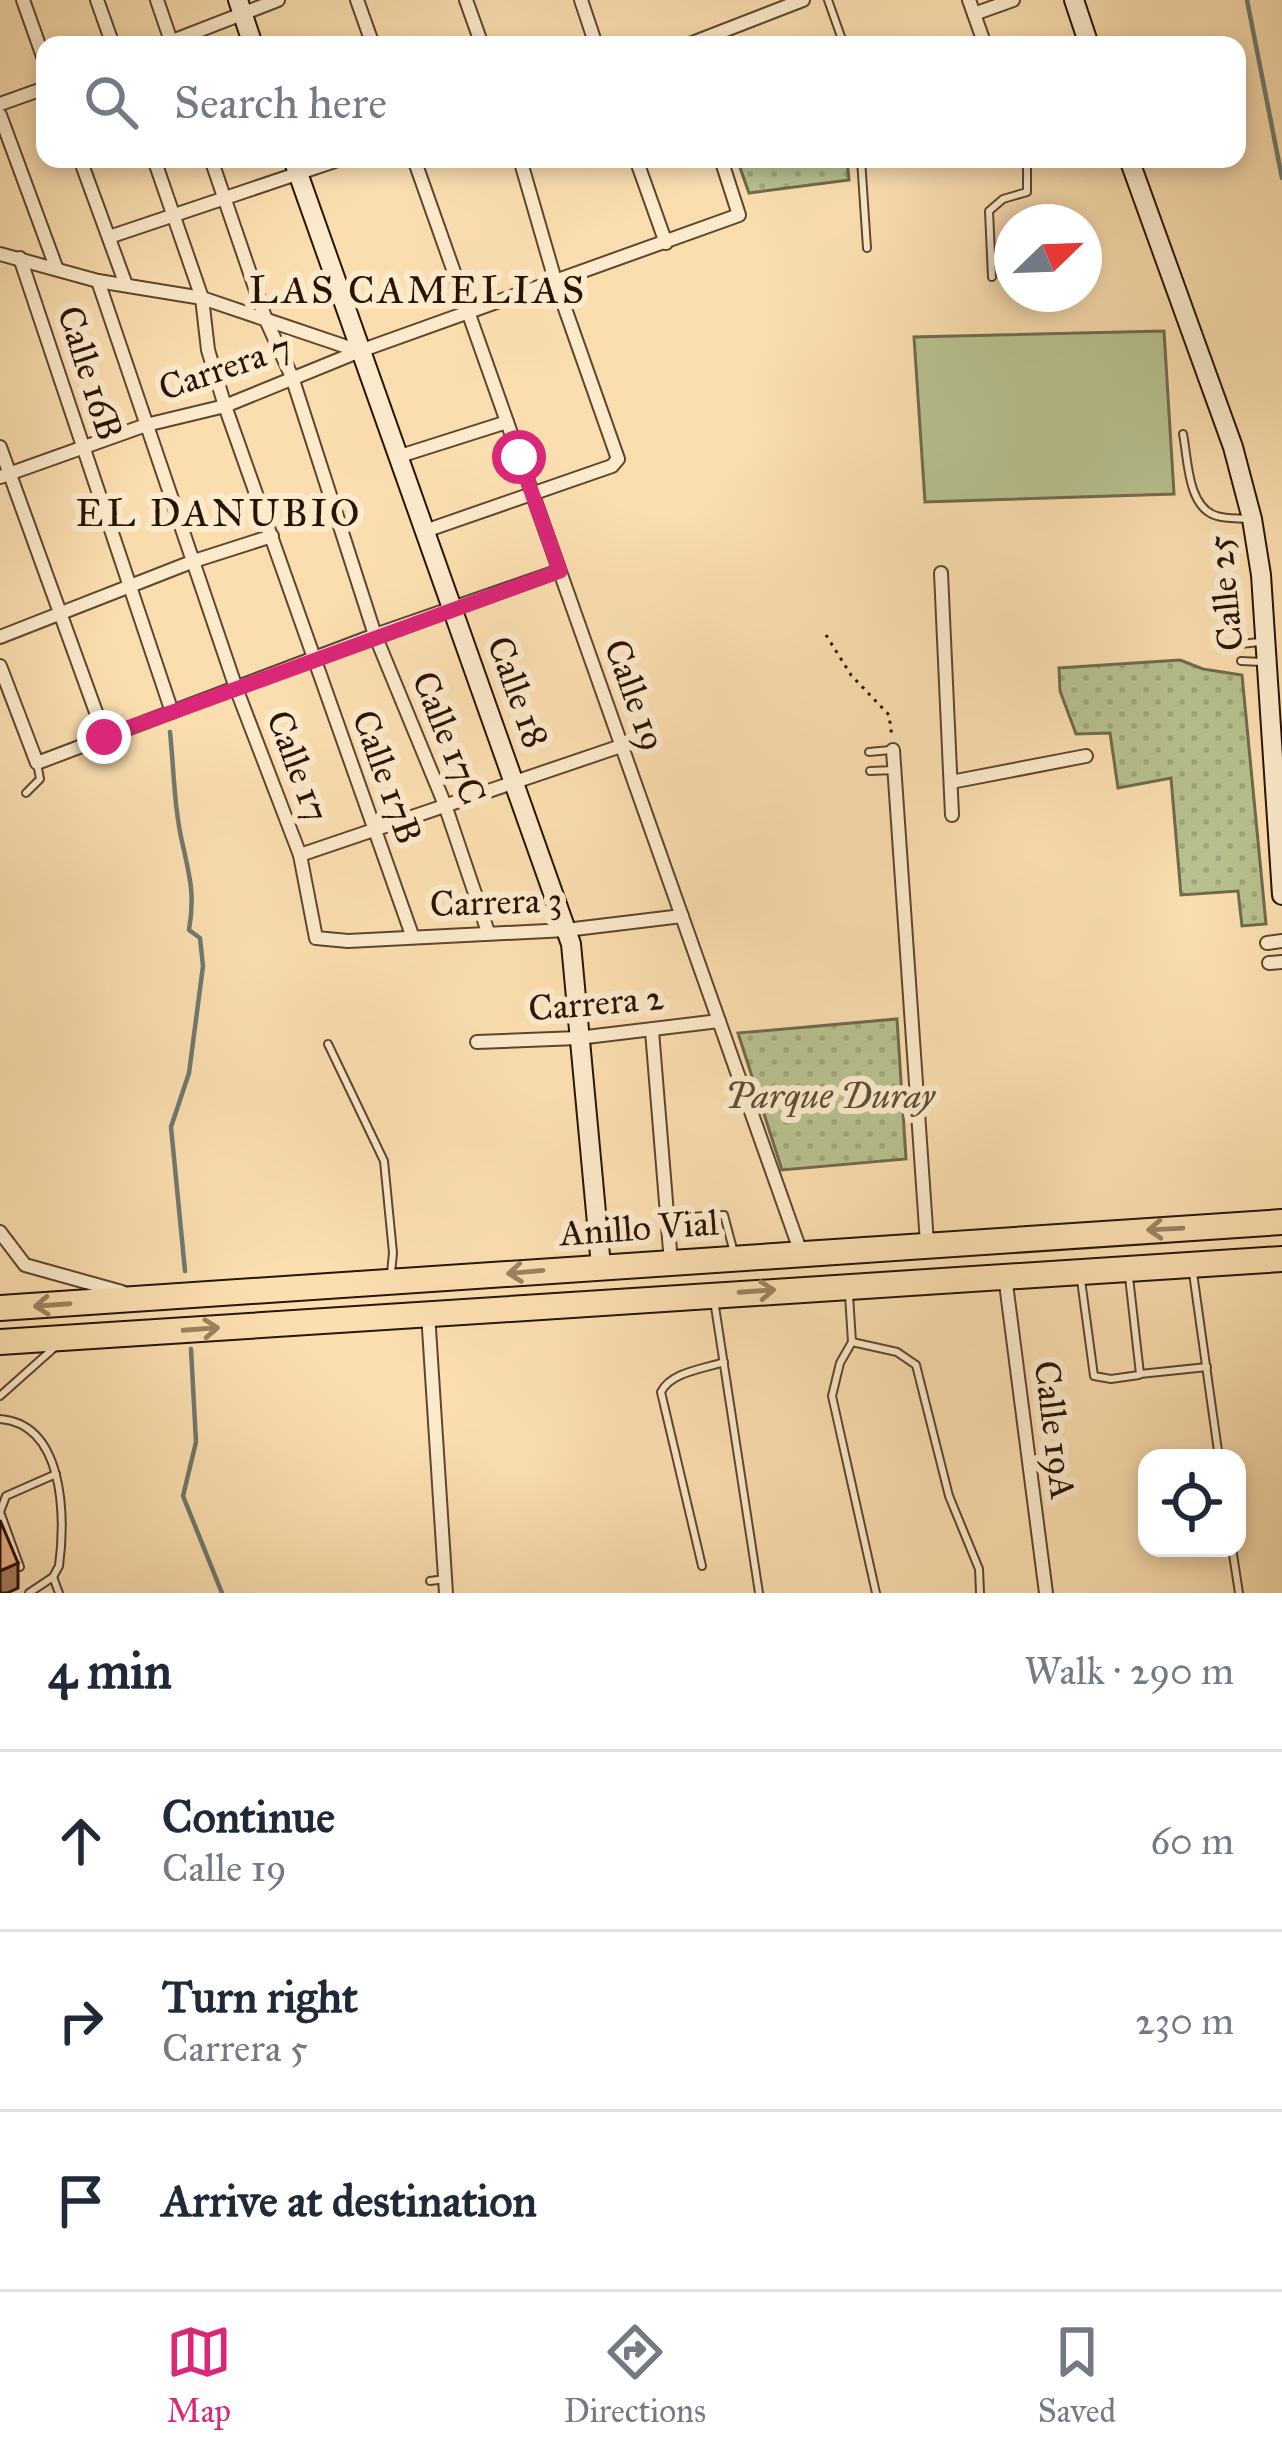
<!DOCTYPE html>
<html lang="en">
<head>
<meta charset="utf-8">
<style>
  :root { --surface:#fff; --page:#f6f6f7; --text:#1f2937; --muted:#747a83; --line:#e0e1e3; --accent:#db2777 }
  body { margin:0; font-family:"IM FELL Great Primer",serif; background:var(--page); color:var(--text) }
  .controls { position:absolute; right:36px; bottom:36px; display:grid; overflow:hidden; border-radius:24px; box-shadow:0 6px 18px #0003 }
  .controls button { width:108px; height:108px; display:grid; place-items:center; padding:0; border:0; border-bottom:3px solid var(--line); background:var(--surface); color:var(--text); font:60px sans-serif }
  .compass { position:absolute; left:994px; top:204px; width:108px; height:108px; border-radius:50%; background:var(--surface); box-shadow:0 6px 18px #0003; rotate:67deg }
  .stop { position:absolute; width:36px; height:36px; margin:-27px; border:9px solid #db2777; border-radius:50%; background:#fff }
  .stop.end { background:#db2777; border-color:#fff; box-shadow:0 3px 12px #0008 }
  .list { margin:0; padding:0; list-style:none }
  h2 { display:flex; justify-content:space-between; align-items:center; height:156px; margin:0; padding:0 48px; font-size:51px }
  h2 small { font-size:39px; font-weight:400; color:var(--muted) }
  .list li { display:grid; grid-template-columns:78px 1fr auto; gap:36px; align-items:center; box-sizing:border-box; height:180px; padding:0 48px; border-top:3px solid var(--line) }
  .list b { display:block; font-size:45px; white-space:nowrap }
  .list p { margin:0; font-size:39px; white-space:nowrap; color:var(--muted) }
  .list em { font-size:39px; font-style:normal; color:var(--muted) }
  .icon { flex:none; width:66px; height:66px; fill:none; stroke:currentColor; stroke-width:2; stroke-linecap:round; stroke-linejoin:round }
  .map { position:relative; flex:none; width:1282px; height:1593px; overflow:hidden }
  .search { position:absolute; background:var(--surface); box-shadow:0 6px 18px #0003; left:36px; right:36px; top:36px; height:132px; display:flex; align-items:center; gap:30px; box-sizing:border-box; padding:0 42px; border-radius:24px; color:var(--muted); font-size:45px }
  .sheet { height:696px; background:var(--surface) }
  nav { display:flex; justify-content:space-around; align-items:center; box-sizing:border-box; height:168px; border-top:3px solid var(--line); background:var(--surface); font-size:33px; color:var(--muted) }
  nav a { display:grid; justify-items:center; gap:6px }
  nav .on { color:var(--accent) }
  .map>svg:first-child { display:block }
  .green { fill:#b8c290; stroke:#706b4a; stroke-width:3 }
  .park { fill:url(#park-dots); stroke:#706b4a; stroke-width:3 }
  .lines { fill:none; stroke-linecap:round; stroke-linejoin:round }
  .stream { stroke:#71786d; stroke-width:4.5 }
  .lane-casing { stroke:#5e462e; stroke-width:10 }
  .street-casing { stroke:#5e462e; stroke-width:16 }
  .secondary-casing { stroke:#291403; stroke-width:22 }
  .highway-casing { stroke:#291403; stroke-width:28 }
  .path { stroke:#291403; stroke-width:3; stroke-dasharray:3 6; stroke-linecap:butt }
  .lane { stroke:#fceacc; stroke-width:6 }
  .street { stroke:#fceacc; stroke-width:12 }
  .secondary { stroke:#fceacc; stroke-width:18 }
  .highway { stroke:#fbdeb0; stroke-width:24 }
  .shaded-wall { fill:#a67d63; stroke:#291403; stroke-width:3 }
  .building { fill:#edb38e; stroke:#291403; stroke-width:3 }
  .oneway { stroke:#9c8362 }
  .route { stroke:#db2777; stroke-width:15 }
  .labels { text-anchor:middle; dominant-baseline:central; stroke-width:12; stroke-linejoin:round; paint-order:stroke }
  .street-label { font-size:36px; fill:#291403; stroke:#fceacc }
  .park-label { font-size:36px; font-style:italic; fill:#5b5134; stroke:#fceacc }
  .neighbourhood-label { font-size:39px; letter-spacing:3px; fill:#291403; stroke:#fceacc }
</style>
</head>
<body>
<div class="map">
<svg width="1282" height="1593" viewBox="0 0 1282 1593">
  <defs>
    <pattern id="park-dots" width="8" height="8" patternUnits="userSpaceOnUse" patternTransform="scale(3)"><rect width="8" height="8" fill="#b8c290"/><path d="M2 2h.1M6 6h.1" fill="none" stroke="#9ea67b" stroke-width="1.8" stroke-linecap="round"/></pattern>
  </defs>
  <rect width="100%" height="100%" fill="#fbdeb0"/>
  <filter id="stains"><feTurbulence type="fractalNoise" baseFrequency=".00167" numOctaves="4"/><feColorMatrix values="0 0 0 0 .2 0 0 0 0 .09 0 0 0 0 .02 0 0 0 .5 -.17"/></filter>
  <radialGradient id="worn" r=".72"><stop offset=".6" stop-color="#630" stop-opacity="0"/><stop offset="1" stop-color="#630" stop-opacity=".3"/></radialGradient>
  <polygon class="green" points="1164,331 1174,494 925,502 914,337"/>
  <g class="park">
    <polygon points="737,159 847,159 849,180 749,193"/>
    <polygon points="1180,660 1203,669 1242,675 1266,924 1242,926 1238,891 1181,895 1171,778 1118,788 1110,733 1076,734 1060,691 1059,668"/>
    <polygon points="897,1019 906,1159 782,1170 738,1033"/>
  </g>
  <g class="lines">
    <g class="stream">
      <polyline points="1247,0 1282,178"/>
      <path d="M170 732C174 770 174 809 183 846 190 878 195 895 189 930L200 938 203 966 189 1073 171 1127 185 1271"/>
      <polyline points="191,1349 196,1442 183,1496 222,1593"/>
    </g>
    <defs>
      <g id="lane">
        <polyline points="828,0 844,45"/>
        <polyline points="861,159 867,248"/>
        <polyline points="992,277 989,211 1003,199 1027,192 1027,162"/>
        <path d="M1183 434C1188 458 1187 508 1217 516 1226 519 1239 518 1249 519"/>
        <polyline points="1240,644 1260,642"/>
        <polyline points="1241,661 1262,662"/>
        <polyline points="869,752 890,750"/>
        <polyline points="870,771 895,770"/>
        <polyline points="26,793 40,779 37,763"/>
        <polyline points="328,1044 384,1161 393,1253 391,1273"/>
        <polyline points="671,1218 724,1215 733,1249"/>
        <polyline points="1193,1273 1219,1458"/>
        <polyline points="1129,1277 1140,1374 1207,1367"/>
        <polyline points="1081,1280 1094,1376 1111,1379 1139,1375"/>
        <polyline points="849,1295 852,1342 840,1363 832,1396 876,1593"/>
        <polyline points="714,1300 759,1593"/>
        <polyline points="852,1342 897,1352 916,1365 949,1496 979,1569 980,1593"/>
        <polyline points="0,1396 55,1347"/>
        <path d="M0 1419C64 1424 66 1516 59 1566L53 1577 29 1593"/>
        <polyline points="1232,1548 1239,1593"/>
        <path d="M702 1566 661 1392C671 1372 703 1369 724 1362"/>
        <polyline points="20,1567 0,1512 6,1496 56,1474"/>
        <polyline points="53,1577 59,1593"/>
        <polyline points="430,1581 445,1579"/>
      </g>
      <g id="street">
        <polyline points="23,0 45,62"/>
        <polyline points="97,0 113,45"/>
        <polyline points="157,0 172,44"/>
        <polyline points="357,0 373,45"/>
        <polyline points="466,0 482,45"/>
        <polyline points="581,0 596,45"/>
        <polyline points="969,0 985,45"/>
        <polyline points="974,14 1013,0"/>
        <polyline points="162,45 278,0"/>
        <polyline points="687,45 803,0"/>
        <polyline points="0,104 45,88"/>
        <polyline points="0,115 56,267"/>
        <polyline points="80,159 126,285"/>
        <polyline points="154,159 202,298 208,350 225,406 412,935"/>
        <polyline points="211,159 266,320 292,377 375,635 445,805 488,932"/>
        <polyline points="414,159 800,1250"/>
        <polyline points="636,159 666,243"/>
        <polyline points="1027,159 1028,159"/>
        <polyline points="109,237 341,159"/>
        <polyline points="0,254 98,281 202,298 359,351"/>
        <polyline points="20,258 172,712"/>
        <polyline points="98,281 236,688 300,855 316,938 348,941 566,930 682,916"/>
        <polyline points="0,447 105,737"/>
        <polyline points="400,456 507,422"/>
        <polyline points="0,477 146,425 225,406 360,351 739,215 721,159"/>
        <polyline points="425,531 612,466 618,459 555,280 520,159"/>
        <polyline points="941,573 952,815"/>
        <polyline points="0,637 194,561 272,536"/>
        <polyline points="0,666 37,763 375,635 559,571"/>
        <polyline points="893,750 927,1243"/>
        <polyline points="951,782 1086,756"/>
        <polyline points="300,855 621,746"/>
        <polyline points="1267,943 1282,941"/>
        <polyline points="1269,963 1282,962"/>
        <polyline points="652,1031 671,1263"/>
        <polyline points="477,1042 578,1038 719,1021"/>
        <polyline points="0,1232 25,1265 122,1292"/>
        <polyline points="1005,1276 1046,1593"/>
        <polyline points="428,1313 446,1593"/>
      </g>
      <g id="secondary">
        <polyline points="238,0 253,45"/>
        <polyline points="1074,0 1089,45"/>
        <polyline points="293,159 571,944 601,1266"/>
        <polyline points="1129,159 1233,447 1252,519 1261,575 1282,895"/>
      </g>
      <g id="highway">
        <path d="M0 1308C427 1279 854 1247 1282 1222"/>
        <polyline points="0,1342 1282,1259"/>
      </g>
    </defs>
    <use href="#lane" class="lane-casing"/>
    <use href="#street" class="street-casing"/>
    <use href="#secondary" class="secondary-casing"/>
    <use href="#highway" class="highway-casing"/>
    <polyline class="path" points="826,635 851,675 889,715 892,737"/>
    <use href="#lane" class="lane"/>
    <use href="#street" class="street"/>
    <use href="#secondary" class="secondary"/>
    <use href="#highway" class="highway"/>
  </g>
  <polygon class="shaded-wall" points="18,1563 18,1588 7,1593 0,1593 0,1571"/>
  <polygon class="building" points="0,1520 18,1563 0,1571"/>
  <defs><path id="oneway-shaft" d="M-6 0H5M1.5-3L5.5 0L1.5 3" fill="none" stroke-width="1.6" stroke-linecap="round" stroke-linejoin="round" transform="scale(3)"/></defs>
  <g class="oneway">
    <use href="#oneway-shaft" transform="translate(1165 1229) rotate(177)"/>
    <use href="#oneway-shaft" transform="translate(525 1272) rotate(175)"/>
    <use href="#oneway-shaft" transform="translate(757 1291) rotate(-4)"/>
    <use href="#oneway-shaft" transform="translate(52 1305) rotate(176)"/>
    <use href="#oneway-shaft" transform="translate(201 1329) rotate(-4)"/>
  </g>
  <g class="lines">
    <polyline class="route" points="104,737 560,571 519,457"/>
  </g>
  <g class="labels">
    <g class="street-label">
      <text transform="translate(225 367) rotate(-19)">Carrera 7</text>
      <text transform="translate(90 373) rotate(72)">Calle 16B</text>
      <text transform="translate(1225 593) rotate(-96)">Calle 25</text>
      <text transform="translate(518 692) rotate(70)">Calle 18</text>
      <text transform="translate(635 695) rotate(70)">Calle 19</text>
      <text transform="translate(449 738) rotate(68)">Calle 17C</text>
      <text transform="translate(298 766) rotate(69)">Calle 17</text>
      <text transform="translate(387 777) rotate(70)">Calle 17B</text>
      <text transform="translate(496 902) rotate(-2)">Carrera 3</text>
      <text transform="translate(596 1003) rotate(-5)">Carrera 2</text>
      <text transform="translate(639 1228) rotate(-4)">Anillo Vial</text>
      <text transform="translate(1055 1430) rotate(83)">Calle 19A</text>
    </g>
    <g class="park-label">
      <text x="830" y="1096">Parque Duray</text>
    </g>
    <g class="neighbourhood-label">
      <text x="418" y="290">LAS CAMELIAS</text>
      <text x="219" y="513">EL DANUBIO</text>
    </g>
  </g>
  <rect width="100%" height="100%" filter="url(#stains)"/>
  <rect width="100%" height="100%" fill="url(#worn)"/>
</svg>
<div class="controls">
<button><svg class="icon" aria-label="locate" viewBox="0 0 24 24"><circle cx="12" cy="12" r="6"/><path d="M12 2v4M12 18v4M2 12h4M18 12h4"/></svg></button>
</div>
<svg class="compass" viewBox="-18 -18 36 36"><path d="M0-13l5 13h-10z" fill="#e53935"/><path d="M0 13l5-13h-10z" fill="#747a83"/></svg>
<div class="stop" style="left:519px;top:457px"></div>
<div class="stop end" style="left:104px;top:737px"></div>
<div class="search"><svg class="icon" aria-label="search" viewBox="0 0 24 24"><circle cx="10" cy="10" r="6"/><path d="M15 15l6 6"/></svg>Search here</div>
</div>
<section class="sheet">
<h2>4 min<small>Walk · 290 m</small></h2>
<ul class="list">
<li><svg class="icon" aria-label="ahead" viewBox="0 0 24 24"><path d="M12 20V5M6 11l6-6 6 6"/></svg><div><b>Continue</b><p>Calle 19</p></div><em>60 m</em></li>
<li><svg class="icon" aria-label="right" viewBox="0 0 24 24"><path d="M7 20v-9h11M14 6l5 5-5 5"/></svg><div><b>Turn right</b><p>Carrera 5</p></div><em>230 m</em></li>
<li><svg class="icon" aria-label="arrive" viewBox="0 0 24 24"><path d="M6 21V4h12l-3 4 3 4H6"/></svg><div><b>Arrive at destination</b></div></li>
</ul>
</section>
<nav>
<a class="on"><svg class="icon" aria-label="map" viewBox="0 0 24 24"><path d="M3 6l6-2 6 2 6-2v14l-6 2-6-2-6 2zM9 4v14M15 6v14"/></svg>Map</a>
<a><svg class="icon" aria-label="directions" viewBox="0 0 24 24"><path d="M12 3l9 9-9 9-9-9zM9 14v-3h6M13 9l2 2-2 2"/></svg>Directions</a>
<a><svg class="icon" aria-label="saved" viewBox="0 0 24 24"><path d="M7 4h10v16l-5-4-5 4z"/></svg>Saved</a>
</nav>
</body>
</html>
